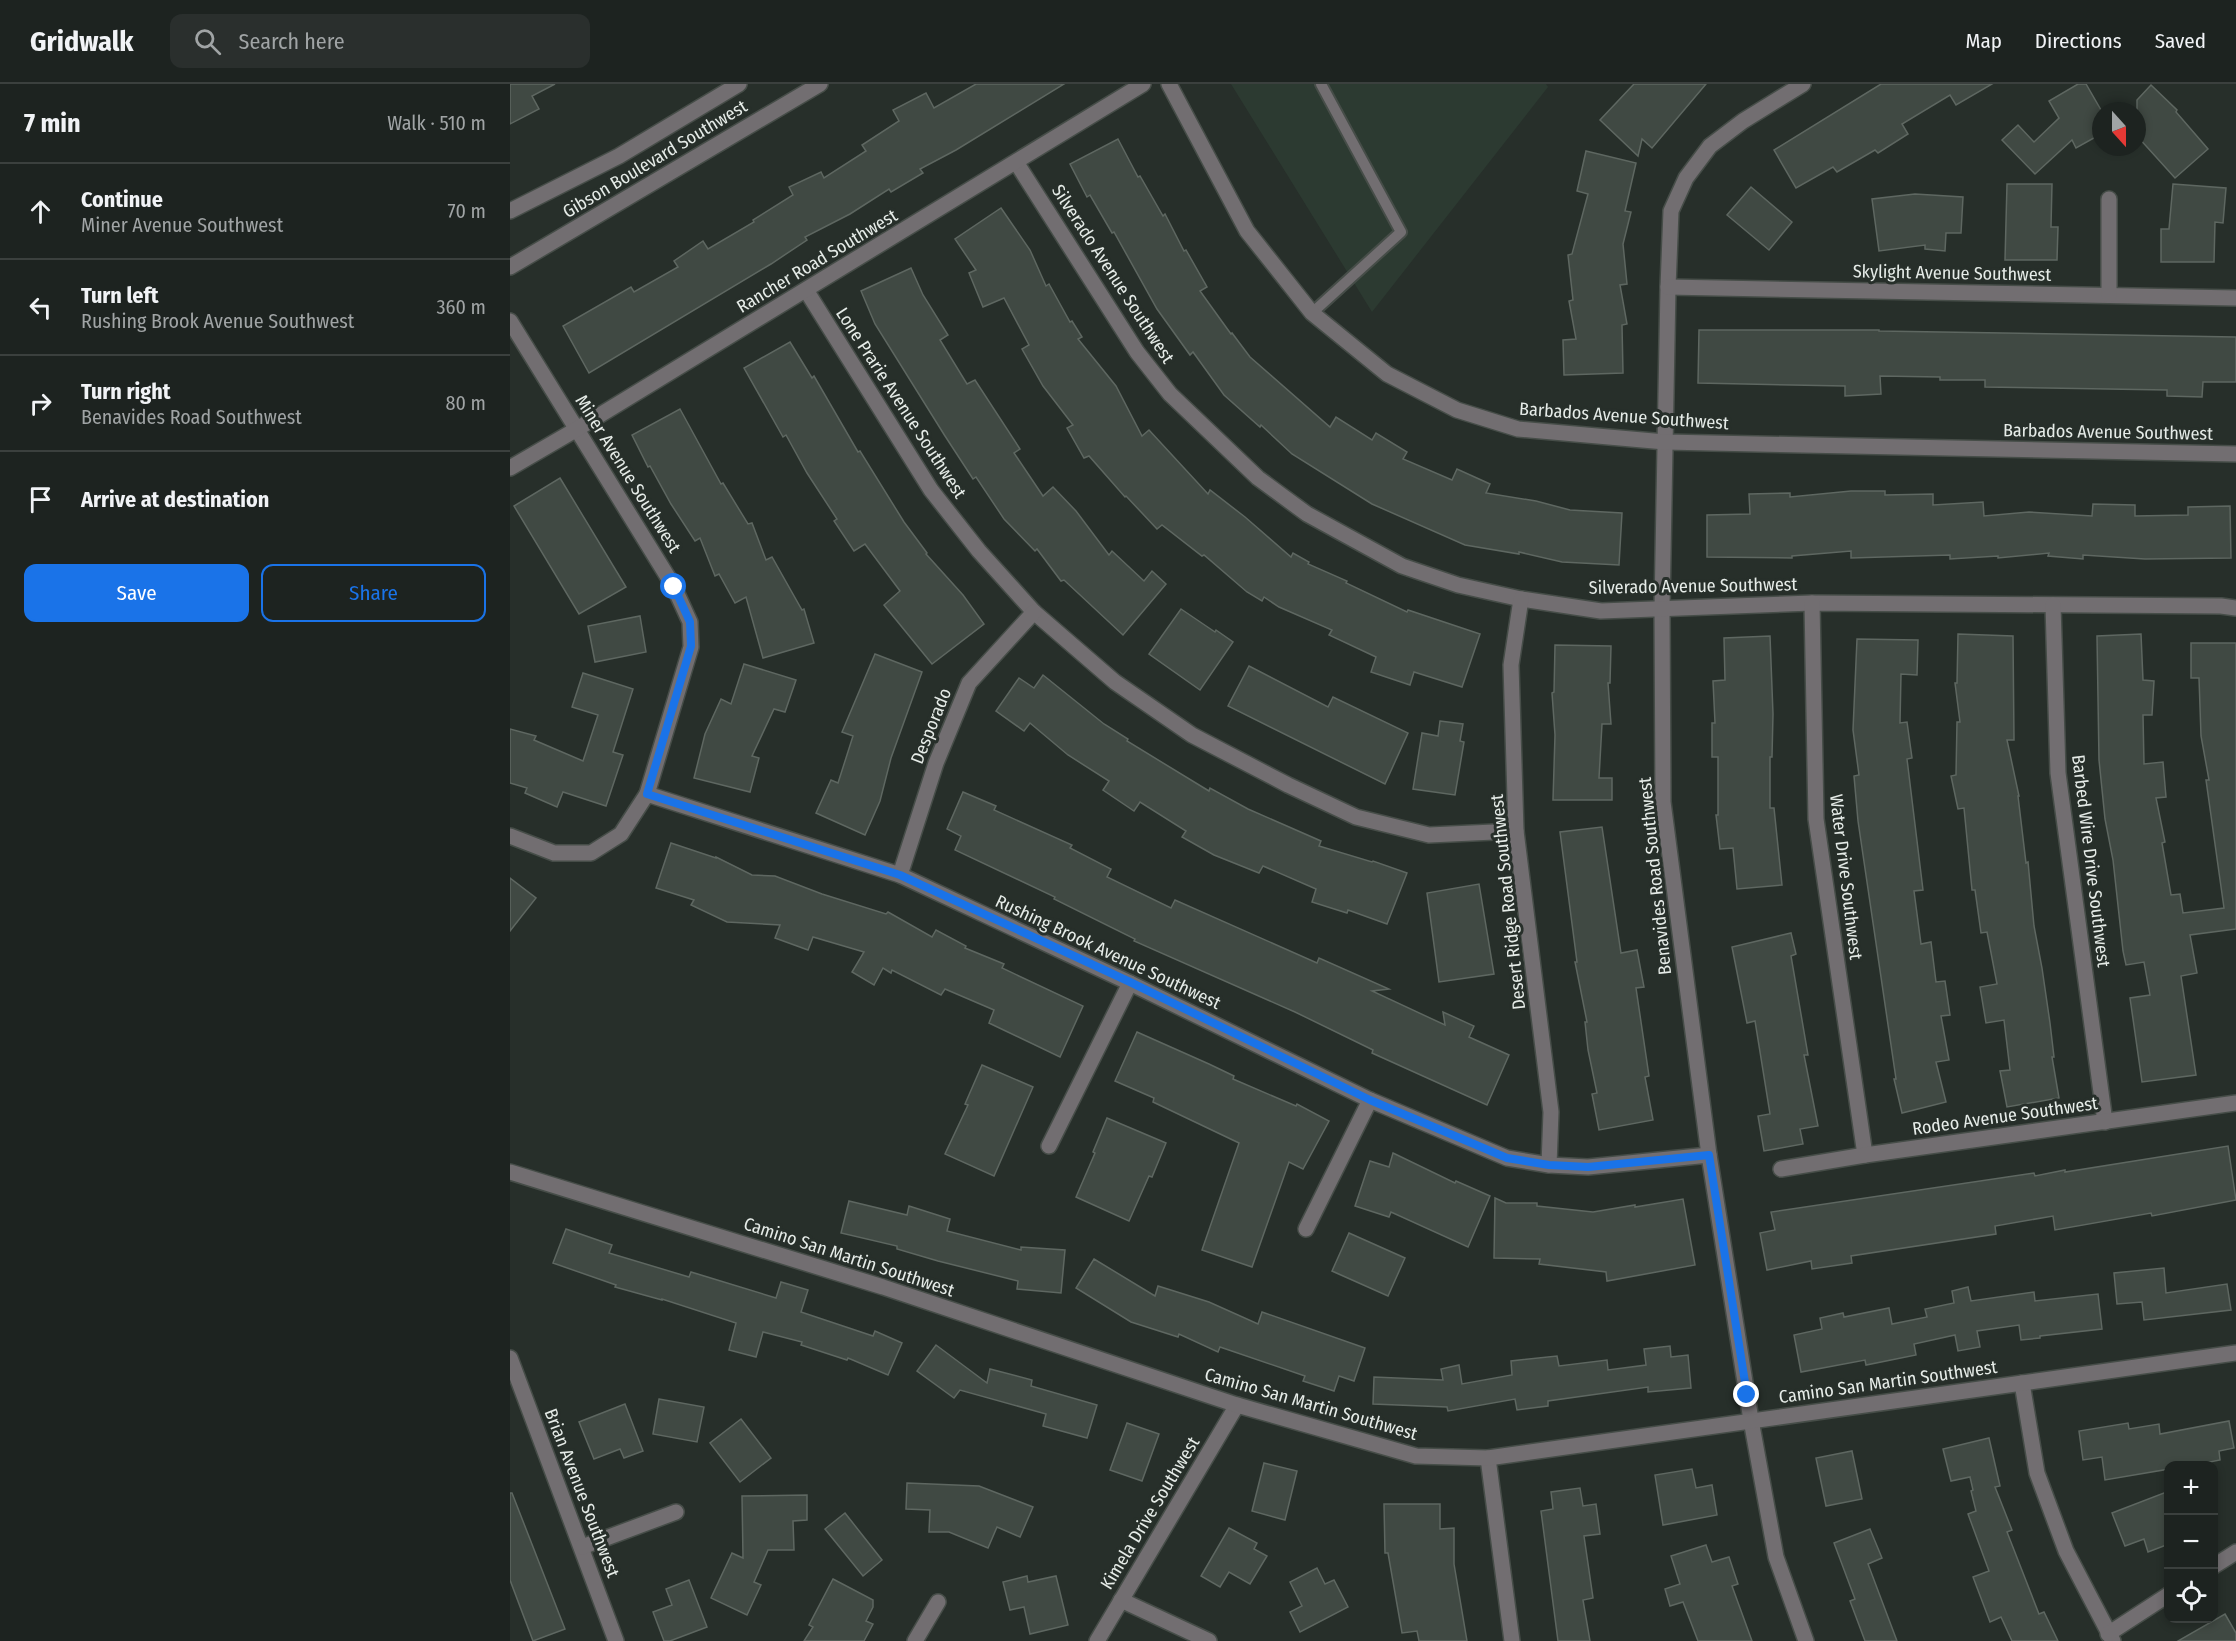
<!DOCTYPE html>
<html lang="en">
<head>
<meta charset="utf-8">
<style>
  :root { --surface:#1d2320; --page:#2a2f2d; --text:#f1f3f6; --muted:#a0a4a5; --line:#3b403e; --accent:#1a73e8 }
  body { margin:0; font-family:"Fira Sans Condensed",sans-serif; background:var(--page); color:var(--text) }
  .controls { position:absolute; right:18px; bottom:18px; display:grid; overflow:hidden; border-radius:12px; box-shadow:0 3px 9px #0003 }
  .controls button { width:54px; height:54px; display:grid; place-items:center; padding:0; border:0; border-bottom:2px solid var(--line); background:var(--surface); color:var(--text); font:30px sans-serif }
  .compass { position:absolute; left:1582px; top:18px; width:54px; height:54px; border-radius:50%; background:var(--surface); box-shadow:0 3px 9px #0003; rotate:159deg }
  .stop { position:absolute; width:18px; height:18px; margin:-14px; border:4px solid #1a73e8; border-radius:50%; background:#fff }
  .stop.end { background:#1a73e8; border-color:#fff; box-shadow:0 2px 6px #0008 }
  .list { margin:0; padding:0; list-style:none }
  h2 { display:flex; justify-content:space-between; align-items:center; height:78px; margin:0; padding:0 24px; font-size:26px }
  h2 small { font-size:20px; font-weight:400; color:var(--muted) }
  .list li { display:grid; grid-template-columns:39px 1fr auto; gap:18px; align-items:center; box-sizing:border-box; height:96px; padding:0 24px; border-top:2px solid var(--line) }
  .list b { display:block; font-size:22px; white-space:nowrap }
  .list p { margin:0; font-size:20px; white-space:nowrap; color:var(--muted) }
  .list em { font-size:20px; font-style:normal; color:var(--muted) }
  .actions { display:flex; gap:12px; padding:18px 24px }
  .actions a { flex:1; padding:14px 0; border:2px solid var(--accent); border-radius:12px; text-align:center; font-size:21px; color:var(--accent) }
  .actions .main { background:var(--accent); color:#fff }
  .icon { flex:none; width:33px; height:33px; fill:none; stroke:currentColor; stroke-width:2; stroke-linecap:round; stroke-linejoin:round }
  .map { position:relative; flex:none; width:1726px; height:1557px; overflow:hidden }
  header { display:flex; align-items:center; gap:36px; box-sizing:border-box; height:84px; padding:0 30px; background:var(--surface); border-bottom:2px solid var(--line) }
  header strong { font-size:28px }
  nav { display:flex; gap:33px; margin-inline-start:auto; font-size:21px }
  .search { width:420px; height:54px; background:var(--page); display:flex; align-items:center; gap:15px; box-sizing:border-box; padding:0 21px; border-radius:12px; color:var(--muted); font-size:22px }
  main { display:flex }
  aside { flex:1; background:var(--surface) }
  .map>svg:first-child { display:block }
  .built { fill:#2c3a31 }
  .building { fill:#404943; stroke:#5e6761; stroke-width:1.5 }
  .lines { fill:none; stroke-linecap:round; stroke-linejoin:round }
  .service-casing { stroke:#464d48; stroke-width:14 }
  .minor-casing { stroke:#464d48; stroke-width:18 }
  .tertiary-casing { stroke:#464d48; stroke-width:18 }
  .service { stroke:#726e71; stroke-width:10 }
  .minor { stroke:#726e71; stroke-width:15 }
  .tertiary { stroke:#726e71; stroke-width:15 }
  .route { stroke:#1a73e8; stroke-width:8 }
  .labels { text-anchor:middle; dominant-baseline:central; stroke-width:6; stroke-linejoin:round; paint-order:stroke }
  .street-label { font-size:18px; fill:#e6ece8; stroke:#272f2a }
</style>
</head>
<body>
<header>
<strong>Gridwalk</strong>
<div class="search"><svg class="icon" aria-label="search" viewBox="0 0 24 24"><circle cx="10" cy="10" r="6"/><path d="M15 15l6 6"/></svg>Search here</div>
<nav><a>Map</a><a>Directions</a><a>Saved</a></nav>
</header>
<main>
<aside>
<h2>7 min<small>Walk · 510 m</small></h2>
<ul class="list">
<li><svg class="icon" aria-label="ahead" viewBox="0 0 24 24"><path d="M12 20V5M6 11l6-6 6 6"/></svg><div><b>Continue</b><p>Miner Avenue Southwest</p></div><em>70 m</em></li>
<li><svg class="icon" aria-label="left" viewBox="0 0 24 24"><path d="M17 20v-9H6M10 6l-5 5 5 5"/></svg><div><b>Turn left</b><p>Rushing Brook Avenue Southwest</p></div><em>360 m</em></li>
<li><svg class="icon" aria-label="right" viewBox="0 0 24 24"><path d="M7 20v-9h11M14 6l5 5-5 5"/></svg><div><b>Turn right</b><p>Benavides Road Southwest</p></div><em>80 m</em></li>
<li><svg class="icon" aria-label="arrive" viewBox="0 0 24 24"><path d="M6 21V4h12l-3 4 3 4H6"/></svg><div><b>Arrive at destination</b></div></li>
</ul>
<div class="actions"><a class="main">Save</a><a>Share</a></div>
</aside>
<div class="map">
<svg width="1726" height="1557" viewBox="0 0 1726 1557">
  <rect width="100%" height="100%" fill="#272f2a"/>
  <polygon class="built" points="721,0 1036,0 1038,3 862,228"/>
  <g class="building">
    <polygon points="0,0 45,0 22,12 29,25 0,40"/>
    <polygon points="466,0 554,0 446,66 410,85 413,89 381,108 379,105 340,130 295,153 297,156 261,180 79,289 53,242 121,203 124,208 168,183 164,177 193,157 198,165 244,138 243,136 283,111 279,103 311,88 314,94 356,67 352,61 389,37 383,26 416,9 424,24"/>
    <polygon points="1124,0 1196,0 1142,64 1132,55 1128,72 1090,36"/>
    <polygon points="1371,0 1482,0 1446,21 1440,11 1392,40 1398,50 1368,69 1365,66 1327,88 1323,83 1286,104 1264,66"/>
    <polygon points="1568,0 1576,0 1591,26 1591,50 1566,64 1562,56 1525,90 1492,56 1508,41 1524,58 1549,34 1539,17"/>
    <polygon points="1641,1 1667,26 1666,28 1698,65 1665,94 1627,52 1627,16"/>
    <polygon points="608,55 628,93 630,92 653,132 655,130 674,167 676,166 697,203 690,207 721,250 722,249 740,273 820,343 826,333 862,356 866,349 897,368 893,375 942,396 947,385 980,400 976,409 1026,417 1060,426 1112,429 1109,481 1052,478 1009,468 1009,470 955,461 862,420 782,370 751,341 750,343 714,311 683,268 680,271 647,225 604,148 602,149 580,111 577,113 560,80"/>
    <polygon points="1076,67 1126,79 1115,127 1121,128 1113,160 1117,200 1110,201 1117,240 1112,241 1113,289 1054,291 1053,256 1066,255 1059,217 1063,216 1058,171 1062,170 1078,110 1067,107"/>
    <polygon points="1497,100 1542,100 1541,143 1548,143 1547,176 1495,176"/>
    <polygon points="1663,100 1716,104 1713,139 1705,138 1704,178 1651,178 1651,145 1659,145"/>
    <polygon points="1241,103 1282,138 1259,166 1217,131"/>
    <polygon points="1405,110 1453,113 1451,149 1436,149 1435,167 1415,165 1415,161 1369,167 1362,115"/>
    <polygon points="491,124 520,166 536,202 539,200 560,238 562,237 572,253 568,255 606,302 632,352 639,346 698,410 700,406 735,433 781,473 783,469 799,478 798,480 837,497 836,499 897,528 898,526 970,550 952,603 904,588 900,601 861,588 866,573 819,551 822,546 769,523 754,513 752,517 737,508 694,471 692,472 652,441 647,445 616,412 615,413 579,372 574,374 557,344 563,341 533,302 512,265 519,261 494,214 473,223 459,189 466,186 445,155"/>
    <polygon points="401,184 413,211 438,251 430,256 457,300 465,296 510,365 504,369 533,412 543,403 566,427 599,471 602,467 634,497 642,487 656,500 613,551 554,496 551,497 527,465 525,467 494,435 466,393 463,395 435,352 365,240 351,207"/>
    <polygon points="1189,246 1369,246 1369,247 1726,253 1726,298 1693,298 1692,313 1657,312 1657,306 1475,303 1475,296 1430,296 1430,293 1370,292 1371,310 1335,312 1335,302 1188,299"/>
    <polygon points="280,258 302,294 304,292 348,368 350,367 394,438 417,469 416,470 453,511 474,540 422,580 374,521 390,507 355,460 344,467 324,437 327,435 297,389 276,351 273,353 234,284"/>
    <polygon points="170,325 211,400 213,399 238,440 242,439 256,476 262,473 292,526 294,525 304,559 253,574 236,513 225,519 209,490 205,492 190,454 185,457 161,420 140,382 138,383 122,351"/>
    <polygon points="50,394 116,503 69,530 4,422"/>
    <polygon points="1341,407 1375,407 1375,411 1423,410 1423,421 1473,418 1474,432 1519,428 1582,432 1583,420 1625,421 1625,432 1678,431 1678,423 1720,422 1721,474 1635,475 1573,471 1573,475 1538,472 1539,469 1488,474 1488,472 1440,475 1440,471 1341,474 1341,467 1282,472 1282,474 1197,473 1197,431 1240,430 1239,410 1280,409 1280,413"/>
    <polygon points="671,525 705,548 706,546 723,558 690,606 639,570"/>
    <polygon points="130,532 136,568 85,578 78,542"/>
    <polygon points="1448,550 1503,552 1504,656 1497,656 1509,712 1508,712 1516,779 1518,778 1524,842 1532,884 1540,939 1544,973 1542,973 1549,1014 1497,1023 1490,987 1500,986 1494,936 1476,939 1470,903 1487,900 1477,848 1471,849 1465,806 1462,806 1454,724 1448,725 1441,692 1446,691 1447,638 1450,638 1445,599 1447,599"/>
    <polygon points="1631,550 1633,596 1644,597 1642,631 1633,631 1634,680 1653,678 1656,713 1646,714 1655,758 1652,759 1661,811 1670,810 1673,829 1714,824 1696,696 1699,696 1691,652 1689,594 1681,594 1681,559 1726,559 1726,845 1680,851 1687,889 1671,892 1686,991 1632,998 1620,914 1640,911 1634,878 1616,881 1613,867 1603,776 1595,735 1589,676 1587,552"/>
    <polygon points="1260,552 1263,630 1262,673 1260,673 1260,724 1264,724 1272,801 1227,805 1223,764 1210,765 1206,731 1208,731 1208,673 1202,673 1202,639 1205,639 1203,597 1215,596 1214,554"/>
    <polygon points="1347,555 1408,556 1407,591 1391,590 1390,639 1397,638 1402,674 1397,675 1413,806 1404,807 1411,860 1421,858 1426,898 1435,897 1440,931 1431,932 1439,976 1426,978 1436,1018 1392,1029 1384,995 1386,995 1348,737 1344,692 1349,691 1343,646"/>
    <polygon points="1045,561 1101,562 1100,599 1098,599 1101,640 1092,640 1089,694 1102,694 1102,716 1043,716 1045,651 1042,609 1044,608"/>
    <polygon points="365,570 412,588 381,674 370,717 355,751 306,729 321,696 328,699 343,652 332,648"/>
    <polygon points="234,580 286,596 275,628 264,625 242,672 249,674 240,708 184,694 195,650 211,615 221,620"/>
    <polygon points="739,582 818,623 823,613 898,649 875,700 718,622"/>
    <polygon points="73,589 123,605 103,668 113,671 96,722 53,708 47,723 15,709 17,704 0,699 0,645 26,652 24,656 73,677 88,631 62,623"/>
    <polygon points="533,591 594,640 618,655 617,657 699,707 700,704 738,725 811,757 809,762 862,778 863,777 897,789 877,840 838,826 837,829 802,818 806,805 753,782 749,789 704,771 672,753 676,747 630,718 624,727 593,706 599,697 558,671 520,639 514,647 486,627 509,594 524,604"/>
    <polygon points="930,637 953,640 950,657 954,658 945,711 903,705 912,649 928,652"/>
    <polygon points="453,708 486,722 484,726 562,761 560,764 601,785 597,793 661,824 665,816 807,879 809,874 879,905 862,907 935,941 933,928 964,942 959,953 999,971 977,1021 862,969 863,966 785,928 624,857 625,855 544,815 545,813 445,766 451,752 437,745"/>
    <polygon points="1092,743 1111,869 1127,866 1134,903 1126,904 1139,992 1135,993 1143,1036 1089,1046 1082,1010 1087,1009 1078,966 1075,938 1077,938 1065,878 1067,878 1050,748"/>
    <polygon points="161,759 206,774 206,773 242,791 265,792 312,810 376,830 378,828 422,853 426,846 456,862 455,864 494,880 492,884 573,922 550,973 479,939 484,926 435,905 431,911 382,886 381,889 373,884 364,901 342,888 354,868 303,853 298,866 265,854 270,841 217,838 181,821 184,816 146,804"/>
    <polygon points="0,794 26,814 0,847"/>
    <polygon points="969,800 984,890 929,898 917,809"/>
    <polygon points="1281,849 1286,870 1281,872 1298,971 1294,971 1308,1042 1290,1045 1293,1060 1254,1067 1248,1032 1260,1030 1245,937 1237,939 1222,863"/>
    <polygon points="627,948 699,980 724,992 723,995 786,1022 787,1020 819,1037 793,1085 779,1078 742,1183 692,1166 729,1059 643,1018 644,1014 605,997"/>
    <polygon points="472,981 523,1003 484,1092 435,1070 458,1021 455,1020"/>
    <polygon points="597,1034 656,1059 642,1093 639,1092 619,1137 566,1113 585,1069 583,1068"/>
    <polygon points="1718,1062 1726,1116 1642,1132 1641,1129 1545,1146 1543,1132 1485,1142 1486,1150 1341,1172 1342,1179 1302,1185 1301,1177 1257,1186 1250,1149 1265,1146 1261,1128 1524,1089 1525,1092 1555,1086 1555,1088"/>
    <polygon points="883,1069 945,1099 946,1097 980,1112 958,1163 881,1128 879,1133 845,1122 860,1077 879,1083"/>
    <polygon points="985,1114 996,1119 1027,1119 1027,1122 1083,1128 1125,1121 1125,1123 1173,1115 1185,1181 1097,1197 1096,1188 1029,1180 1030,1175 984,1174"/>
    <polygon points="339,1117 397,1131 399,1122 440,1135 437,1147 511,1166 511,1163 555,1166 551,1209 507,1205 508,1197 428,1177 387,1165 387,1162 331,1149"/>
    <polygon points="56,1145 102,1161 99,1169 179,1193 181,1188 266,1214 271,1198 298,1206 291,1228 363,1252 365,1247 392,1259 378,1291 338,1274 337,1276 291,1261 292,1258 253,1248 246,1273 219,1266 226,1239 152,1215 152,1216 105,1203 106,1201 43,1179"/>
    <polygon points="839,1149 895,1174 878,1212 822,1187"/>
    <polygon points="584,1175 645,1212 648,1202 699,1218 748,1240 752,1228 855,1264 844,1297 829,1292 824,1307 793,1297 795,1292 710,1263 708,1268 669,1250 668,1253 621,1238 566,1204"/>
    <polygon points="1654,1184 1656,1209 1717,1200 1721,1226 1634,1236 1632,1218 1607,1220 1604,1189"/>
    <polygon points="1458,1203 1461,1217 1524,1208 1525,1217 1588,1210 1592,1245 1530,1252 1530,1254 1511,1256 1509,1241 1467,1247 1470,1263 1448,1267 1445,1251 1404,1260 1406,1271 1356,1281 1355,1276 1291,1288 1284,1251 1312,1245 1310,1234 1333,1229 1334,1233 1379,1224 1382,1240 1417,1233 1415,1225 1444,1219 1442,1207"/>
    <polygon points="426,1261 477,1299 480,1285 522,1296 521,1302 587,1321 577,1354 533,1342 536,1330 450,1306 444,1314 407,1287"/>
    <polygon points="1160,1262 1161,1273 1178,1271 1181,1304 1138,1308 1138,1303 1038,1317 1038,1322 1007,1326 1005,1315 938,1327 937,1323 863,1320 864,1293 933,1296 931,1285 949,1281 952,1300 1002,1291 1001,1277 1047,1272 1049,1282 1097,1276 1098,1286 1136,1281 1134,1265"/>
    <polygon points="149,1315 194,1323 187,1358 143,1350"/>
    <polygon points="115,1320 133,1367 114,1374 110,1365 84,1375 69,1338"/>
    <polygon points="231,1335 261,1374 230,1398 200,1359"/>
    <polygon points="1719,1337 1724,1364 1709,1367 1710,1376 1680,1382 1659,1382 1659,1385 1595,1396 1592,1373 1573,1376 1569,1347 1618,1339 1619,1345 1649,1340 1650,1350"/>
    <polygon points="617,1339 649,1350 632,1397 600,1386"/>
    <polygon points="1479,1354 1490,1402 1485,1403 1502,1446 1497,1448 1529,1530 1534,1528 1548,1557 1502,1557 1491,1533 1480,1538 1463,1493 1479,1487 1458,1430 1466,1427 1461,1407 1463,1406 1460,1393 1441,1397 1433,1365"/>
    <polygon points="1342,1367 1352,1415 1316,1422 1306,1374"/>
    <polygon points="754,1379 787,1387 775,1436 742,1427"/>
    <polygon points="1182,1385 1186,1404 1202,1401 1207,1431 1153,1441 1145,1391"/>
    <polygon points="397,1399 469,1402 523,1423 510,1453 487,1443 478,1464 439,1448 419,1448 420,1426 396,1425"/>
    <polygon points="1070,1404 1073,1422 1086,1420 1090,1450 1074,1452 1083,1514 1073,1516 1080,1557 1048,1557 1031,1427 1043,1425 1041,1408"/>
    <polygon points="1659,1407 1659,1460 1638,1468 1634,1455 1615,1462 1602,1429"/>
    <polygon points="0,1409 2,1409 55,1545 23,1557 0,1496"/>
    <polygon points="297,1411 297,1436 283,1437 284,1466 258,1466 244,1498 251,1501 237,1531 201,1514 222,1469 233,1474 232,1412"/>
    <polygon points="874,1420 930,1420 930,1445 944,1444 944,1480 957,1557 909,1557 907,1547 892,1549 878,1469 875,1469"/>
    <polygon points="335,1429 372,1476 353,1492 315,1445"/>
    <polygon points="719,1444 747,1459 744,1465 757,1472 740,1500 719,1488 710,1503 691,1492"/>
    <polygon points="1360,1445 1372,1474 1358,1480 1387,1557 1355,1557 1340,1517 1345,1515 1324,1459"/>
    <polygon points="1196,1461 1202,1478 1219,1473 1228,1500 1222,1502 1242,1557 1188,1557 1173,1518 1160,1522 1155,1505 1170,1500 1161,1472"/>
    <polygon points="807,1484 815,1500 824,1496 838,1523 790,1548 780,1528 792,1522 780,1498"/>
    <polygon points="517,1492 518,1498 546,1492 558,1541 520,1550 514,1523 500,1526 493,1498"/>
    <polygon points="323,1495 363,1516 363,1523 356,1537 363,1540 354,1557 294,1557 303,1543 299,1541"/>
    <polygon points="179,1496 197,1543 160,1557 154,1557 143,1528 162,1521 156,1505"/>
    <polygon points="1715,1530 1726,1549 1726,1557 1668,1557"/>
  </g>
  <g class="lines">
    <defs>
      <polyline id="service" points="802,229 891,148 811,0"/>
      <g id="minor">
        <polyline points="1293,0 1233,37 1200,62 1176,94 1161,127 1158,203 1152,524 1153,718 1199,1071 1241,1336 1266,1473 1296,1557"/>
        <polyline points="506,78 627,268 660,310 748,394 797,430 892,482 948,501 1011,515 1091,527 1302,519 1711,522 1726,524"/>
        <polyline points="1158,203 1726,214"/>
        <polyline points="296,206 421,406 469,467 524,528 605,598 682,651 778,701 846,733 919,751 1006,747"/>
        <polyline points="1599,211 1599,115"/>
        <polyline points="0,237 164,503 180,538 181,563 137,710"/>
        <polyline points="0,384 67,345 633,0"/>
        <polyline points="1011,515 1001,581 1006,747 1041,1028 1039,1081"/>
        <polyline points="1302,519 1306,735 1355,1071"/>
        <polyline points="1543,521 1548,689 1595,1038"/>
        <polyline points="0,752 44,769 81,769 111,750 137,710 390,791 620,899 860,1016 997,1074 1039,1081 1078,1083 1199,1071"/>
        <polyline points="390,791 426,679 459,599 524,528"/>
        <polyline points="539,1062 620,899"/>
        <polyline points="1271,1085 1355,1071 1726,1019"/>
        <polyline points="796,1145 860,1016"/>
        <polyline points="0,1274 106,1557"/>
        <polyline points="1512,1299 1527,1389 1556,1467 1603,1557"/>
        <polyline points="978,1374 1002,1557"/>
        <polyline points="72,1463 166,1428"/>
        <polyline points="1704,1482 1726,1468"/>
        <polyline points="611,1516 699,1557"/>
        <polyline points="1598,1550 1658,1511"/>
        <polyline points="405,1557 428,1518"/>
        <polyline points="587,1557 727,1321"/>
      </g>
      <g id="tertiary">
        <polyline points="659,0 737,147 802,229 877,290 947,326 1008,345 1155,358 1726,370"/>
        <polyline points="0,127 109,72 229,0"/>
        <polyline points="0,183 310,0"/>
        <polyline points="0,1088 373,1203 727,1321 906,1372 978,1374 1726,1269"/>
      </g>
    </defs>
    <use href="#service" class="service-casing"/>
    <use href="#minor" class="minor-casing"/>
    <use href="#tertiary" class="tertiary-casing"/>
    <use href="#service" class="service"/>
    <use href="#minor" class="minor"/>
    <use href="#tertiary" class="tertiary"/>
  </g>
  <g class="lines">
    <polyline class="route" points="164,503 180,538 181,562 137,710 390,791 620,898 860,1016 997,1074 1039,1081 1078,1083 1199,1071 1237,1311"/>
  </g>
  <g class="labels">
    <g class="street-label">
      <text transform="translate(145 75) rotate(-31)">Gibson Boulevard Southwest</text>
      <text transform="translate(307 177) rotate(-31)">Rancher Road Southwest</text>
      <text transform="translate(1442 189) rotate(1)">Skylight Avenue Southwest</text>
      <text transform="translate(603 190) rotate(57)">Silverado Avenue Southwest</text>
      <text transform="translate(391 319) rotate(57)">Lone Prarie Avenue Southwest</text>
      <text transform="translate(1114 332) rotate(4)">Barbados Avenue Southwest</text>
      <text transform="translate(1598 348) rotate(1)">Barbados Avenue Southwest</text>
      <text transform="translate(118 390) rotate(58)">Miner Avenue Southwest</text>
      <text transform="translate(1183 502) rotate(-1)">Silverado Avenue Southwest</text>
      <text transform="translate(421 642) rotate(-68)">Desporado</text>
      <text transform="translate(1581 777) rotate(83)">Barbed Wire Drive Southwest</text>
      <text transform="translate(1145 792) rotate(-96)">Benavides Road Southwest</text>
      <text transform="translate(1336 793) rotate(83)">Water Drive Southwest</text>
      <text transform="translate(998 818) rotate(-96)">Desert Ridge Road Southwest</text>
      <text transform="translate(598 868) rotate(25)">Rushing Brook Avenue Southwest</text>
      <text transform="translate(1495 1032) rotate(-8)">Rodeo Avenue Southwest</text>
      <text transform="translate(339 1173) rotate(18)">Camino San Martin Southwest</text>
      <text transform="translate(1378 1298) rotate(-8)">Camino San Martin Southwest</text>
      <text transform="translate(801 1320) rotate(16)">Camino San Martin Southwest</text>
      <text transform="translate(72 1409) rotate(69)">Brian Avenue Southwest</text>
      <text transform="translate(640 1429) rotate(-59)">Kimela Drive Southwest</text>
    </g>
  </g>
</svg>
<div class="controls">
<button>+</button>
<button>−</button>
<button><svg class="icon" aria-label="locate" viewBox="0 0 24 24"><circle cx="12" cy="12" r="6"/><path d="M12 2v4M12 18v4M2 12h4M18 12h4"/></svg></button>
</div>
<svg class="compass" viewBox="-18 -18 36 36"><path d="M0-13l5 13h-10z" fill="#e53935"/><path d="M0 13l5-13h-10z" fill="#a0a4a5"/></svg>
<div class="stop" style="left:164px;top:503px"></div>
<div class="stop end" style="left:1237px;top:1311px"></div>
</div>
</main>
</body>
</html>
